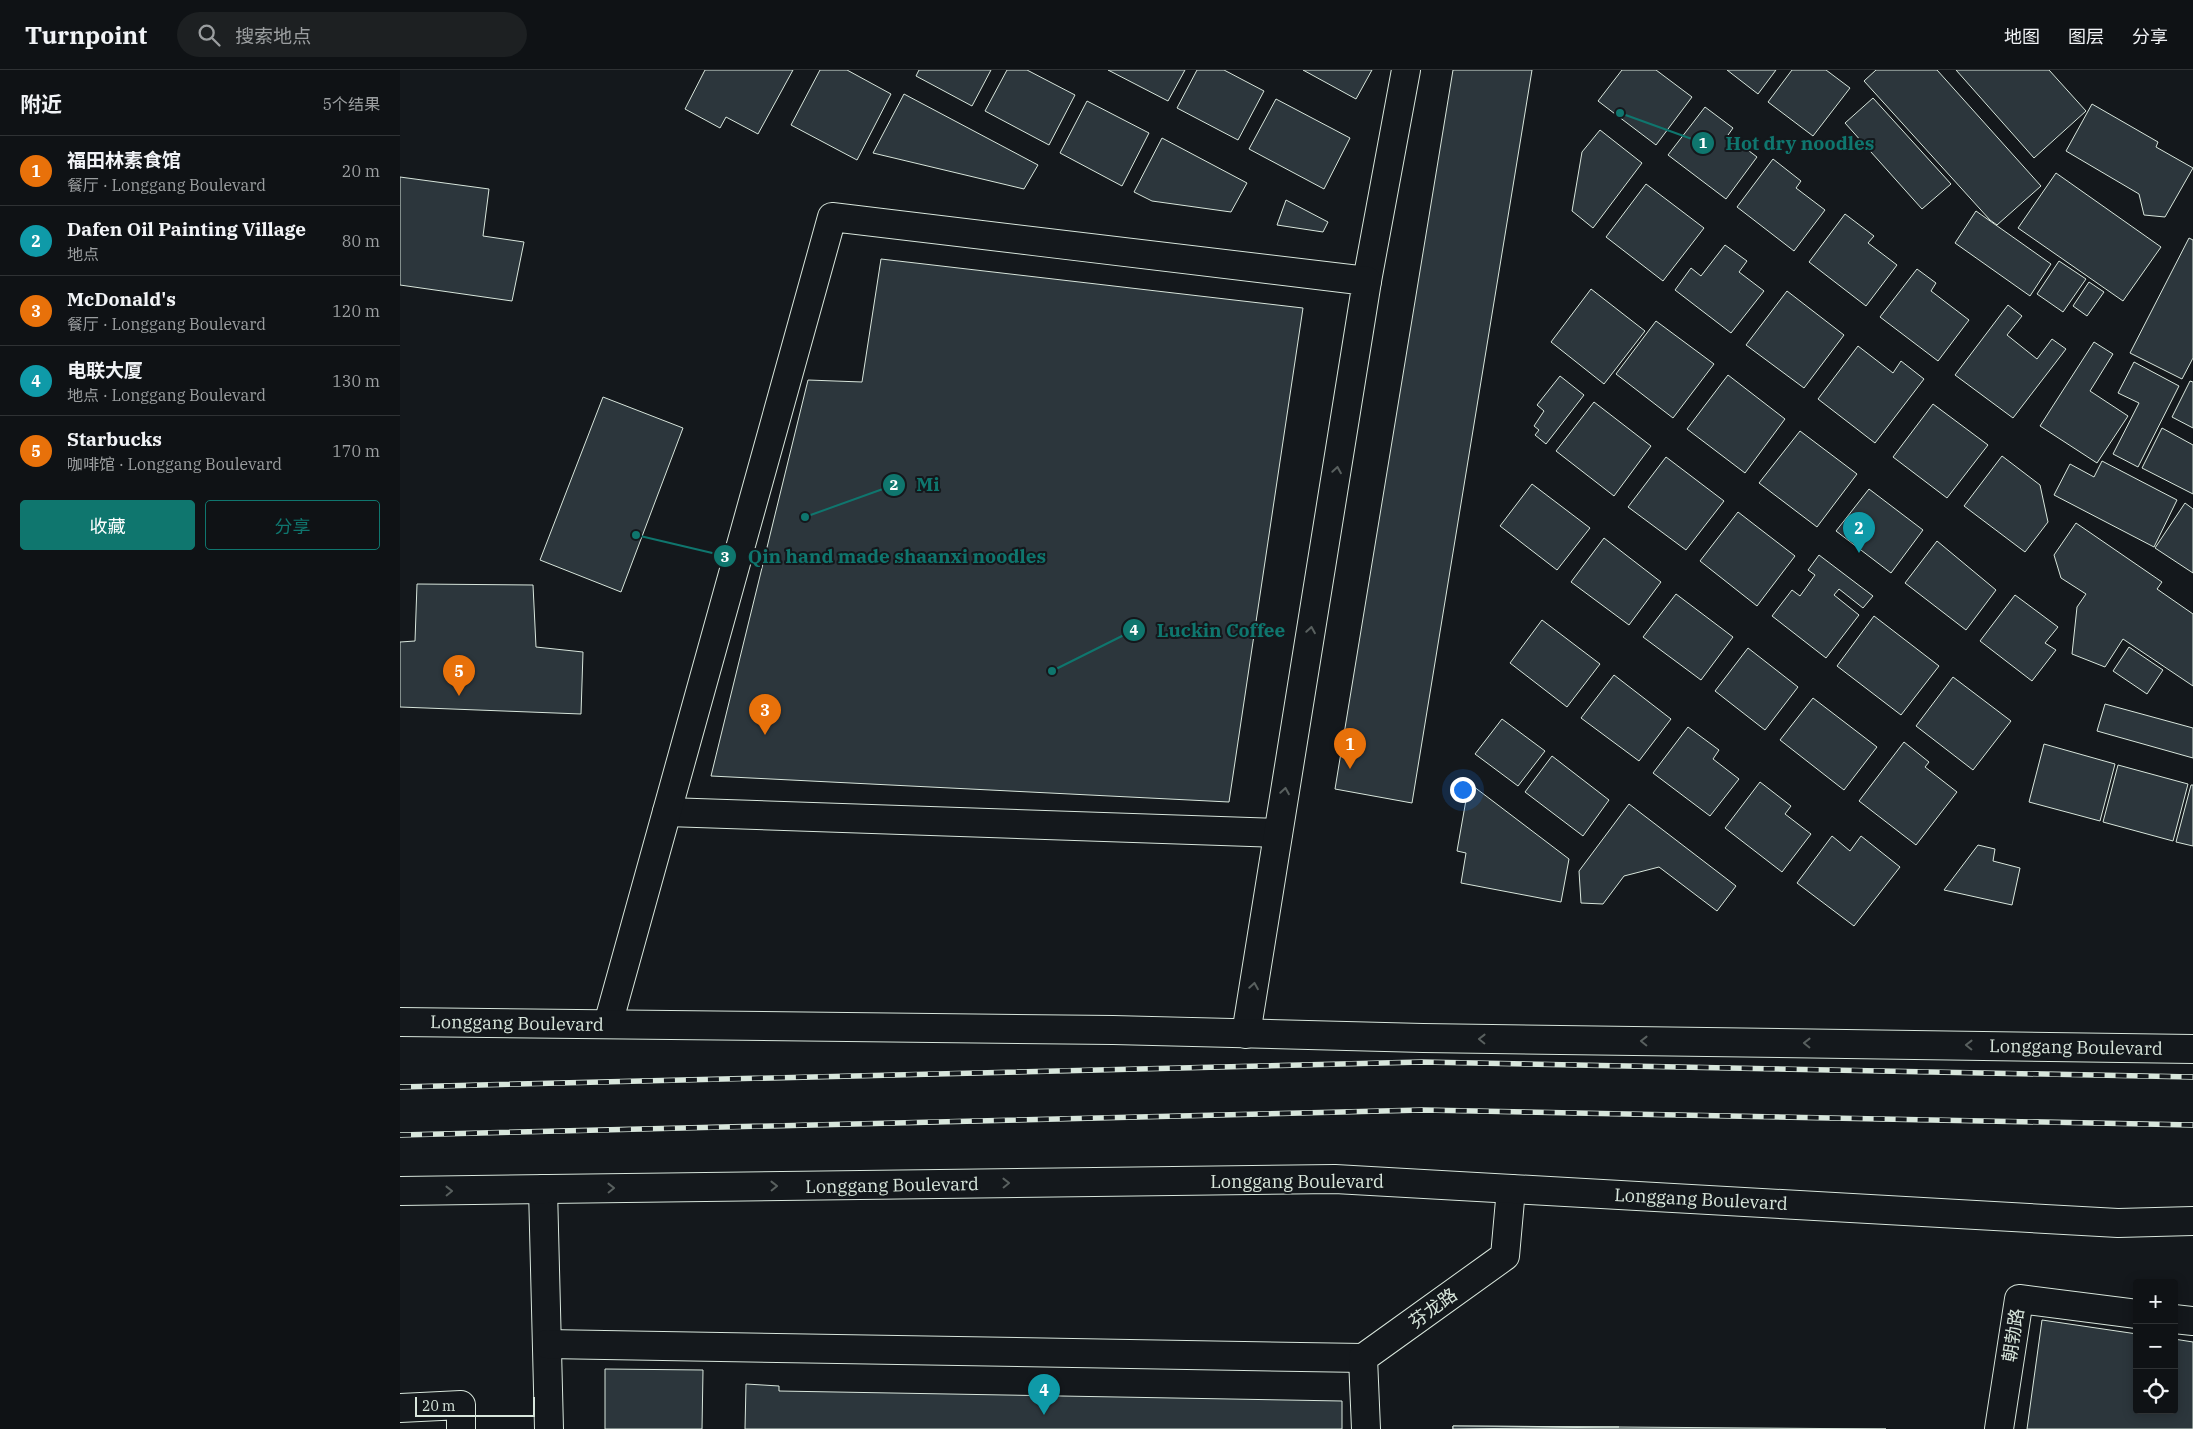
<!DOCTYPE html>
<html lang="zh">
<head>
<meta charset="utf-8">
<style>
  :root { --surface:#0f1215; --page:#1d2022; --text:#f1f3f6; --muted:#9b9ea0; --line:#2f3234; --accent:#0f766e }
  body { margin:0; font-family:"IBM Plex Serif","Noto Sans SC",serif; background:var(--page); color:var(--text) }
  .controls { position:absolute; right:15px; bottom:15px; display:grid; overflow:hidden; border-radius:5px; box-shadow:0 2px 12px #0003 }
  .controls button { width:45px; height:45px; display:grid; place-items:center; padding:0; border:0; border-bottom:1px solid var(--line); background:var(--surface); color:var(--text); font:25px sans-serif }
  .scale { position:absolute; left:15px; bottom:12px; width:120px; box-sizing:border-box; padding-left:5px; border:2px solid #d8e6dc; border-top:0; font-size:14px; line-height:18px; white-space:nowrap; color:#d8e6dc; -webkit-text-stroke:4px #14181c; paint-order:stroke }
  .you { position:absolute; left:1062px; top:719px; width:18px; height:18px; margin:-12px; border:4px solid #fff; border-radius:50%; background:#1a73e8; box-shadow:0 0 0 8px #1a73e833 }
  .badge { display:grid; place-items:center; width:32px; height:32px; border-radius:50%; background:var(--accent); color:#fff; font-size:16px; font-weight:700 }
  .pin { position:absolute; translate:-50% -41px; filter:drop-shadow(0 1px 2px #0008) }
  .pin::after { content:''; position:absolute; top:26px; width:18px; height:15px; background:inherit; clip-path:polygon(0 0,100% 0,50% 100%) }
  .list { margin:0; padding:0; list-style:none }
  h2 { display:flex; justify-content:space-between; align-items:center; height:65px; margin:0; padding:0 20px; font-size:21px }
  h2 small { font-size:16px; font-weight:400; color:var(--muted) }
  .list li { display:grid; grid-template-columns:32px 1fr auto; gap:15px; align-items:center; box-sizing:border-box; height:70px; padding:0 20px; border-top:1px solid var(--line) }
  .list b { display:block; font-size:19px; white-space:nowrap }
  .list p { margin:0; font-size:16px; white-space:nowrap; color:var(--muted) }
  .list em { font-size:16px; font-style:normal; color:var(--muted) }
  .actions { display:flex; gap:10px; padding:15px 20px }
  .actions a { flex:1; padding:11px 0; border:1px solid var(--accent); border-radius:5px; text-align:center; font-size:18px; color:var(--accent) }
  .actions .main { background:var(--accent); color:#fff }
  .icon { flex:none; width:28px; height:28px; fill:none; stroke:currentColor; stroke-width:2; stroke-linecap:round; stroke-linejoin:round }
  .map { position:relative; flex:none; width:1793px; height:1359px; overflow:hidden }
  header { display:flex; align-items:center; gap:30px; box-sizing:border-box; height:70px; padding:0 25px; background:var(--surface); border-bottom:1px solid var(--line) }
  header strong { font-size:24px }
  nav { display:flex; gap:28px; margin-inline-start:auto; font-size:18px }
  .search { width:350px; height:45px; background:var(--page); display:flex; align-items:center; gap:12px; box-sizing:border-box; padding:0 18px; border-radius:28px; color:var(--muted); font-size:19px }
  main { display:flex }
  aside { flex:1; background:var(--surface) }
  .map>svg:first-child { display:block }
  .building { fill:#2c363c; stroke:#d8e6dc }
  .lines { fill:none; stroke-linecap:round; stroke-linejoin:round }
  .pedestrian-casing { stroke:#d8e6dc; stroke-width:30 }
  .minor-casing { stroke:#d8e6dc; stroke-width:30 }
  .trunk-casing { stroke:#d8e6dc; stroke-width:30 }
  .pedestrian { stroke:#14181c; stroke-width:28 }
  .minor { stroke:#14181c; stroke-width:28 }
  .trunk { stroke:#14181c; stroke-width:28 }
  .rail-casing { stroke:#d8e6dc; stroke-width:5.5 }
  .rail { stroke:#14181c; stroke-width:4; stroke-dasharray:11; stroke-linecap:butt }
  .oneway { stroke:#59605f }
  .labels { text-anchor:middle; dominant-baseline:central; stroke-width:4; stroke-linejoin:round; paint-order:stroke }
  .street-label { font-size:18px; fill:#d8e6dc; stroke:#14181c }
  .leader { fill:none; stroke:#0f766e; stroke-width:2 }
  .callout-dot { fill:#0f766e; stroke:#14181c; stroke-width:2 }
  .mark-label { font-size:15px; text-anchor:middle; font-weight:bold; fill:#fff }
  .callout-label { font-size:19px; text-anchor:middle; font-weight:bold; fill:#0f766e; stroke:#14181c; stroke-width:4; stroke-linejoin:round; paint-order:stroke }
</style>
</head>
<body>
<header>
<strong>Turnpoint</strong>
<div class="search"><svg class="icon" aria-label="search" viewBox="0 0 24 24"><circle cx="10" cy="10" r="6"/><path d="M15 15l6 6"/></svg>搜索地点</div>
<nav><a>地图</a><a>图层</a><a>分享</a></nav>
</header>
<main>
<aside>
<h2>附近<small>5个结果</small></h2>
<ul class="list">
<li><span class="badge" style="background:#e8710a">1</span><div><b>福田林素食馆</b><p>餐厅 · Longgang Boulevard</p></div><em>20 m</em></li>
<li><span class="badge" style="background:#0f9aa8">2</span><div><b>Dafen Oil Painting Village</b><p>地点</p></div><em>80 m</em></li>
<li><span class="badge" style="background:#e8710a">3</span><div><b>McDonald's</b><p>餐厅 · Longgang Boulevard</p></div><em>120 m</em></li>
<li><span class="badge" style="background:#0f9aa8">4</span><div><b>电联大厦</b><p>地点 · Longgang Boulevard</p></div><em>130 m</em></li>
<li><span class="badge" style="background:#e8710a">5</span><div><b>Starbucks</b><p>咖啡馆 · Longgang Boulevard</p></div><em>170 m</em></li>
</ul>
<div class="actions"><a class="main">收藏</a><a>分享</a></div>
</aside>
<div class="map">
<svg width="1793" height="1359" viewBox="0 0 1793 1359">
  <rect width="100%" height="100%" fill="#14181c"/>
  <g class="building">
    <polygon points="305,0 393,0 358,64 326,47 320,58 285,39"/>
    <polygon points="420,0 447,0 491,24 457,90 391,55"/>
    <polygon points="519,0 591,0 572,36 516,6"/>
    <polygon points="607,0 627,0 675,25 649,75 585,41"/>
    <polygon points="708,0 785,0 768,31"/>
    <polygon points="797,0 824,0 864,21 838,70 777,38"/>
    <polygon points="903,0 972,0 956,29"/>
    <polygon points="1053,0 1132,0 1012,733 935,719"/>
    <polygon points="1222,0 1256,0 1292,27 1256,75 1198,31"/>
    <polygon points="1327,0 1376,0 1358,24"/>
    <polygon points="1392,0 1426,0 1450,18 1413,66 1368,32"/>
    <polygon points="1476,0 1537,0 1641,116 1597,155 1590,150 1464,11"/>
    <polygon points="1556,0 1649,0 1686,41 1634,88"/>
    <polygon points="504,24 638,95 624,119 473,83"/>
    <polygon points="1473,28 1551,114 1522,139 1445,53"/>
    <polygon points="876,29 950,68 924,119 849,79"/>
    <polygon points="687,31 749,63 722,116 660,83"/>
    <polygon points="1692,34 1758,72 1756,77 1793,98 1765,147 1744,145 1739,124 1666,81"/>
    <polygon points="1305,37 1333,58 1328,65 1357,87 1326,129 1268,85"/>
    <polygon points="1200,60 1242,93 1193,158 1172,141 1182,82"/>
    <polygon points="762,68 847,113 831,142 752,131 734,122"/>
    <polygon points="1373,89 1401,111 1396,118 1425,140 1394,181 1337,137"/>
    <polygon points="1656,103 1761,177 1723,231 1618,158"/>
    <polygon points="0,107 89,119 83,166 124,172 112,231 0,215"/>
    <polygon points="1246,114 1304,158 1263,211 1206,167"/>
    <polygon points="886,130 928,152 923,162 877,155"/>
    <polygon points="1576,141 1651,194 1630,226 1555,173"/>
    <polygon points="1445,144 1474,166 1468,173 1497,195 1466,236 1409,192"/>
    <polygon points="1789,168 1793,170 1793,288 1782,309 1730,283"/>
    <polygon points="1325,175 1347,191 1339,202 1364,221 1331,263 1275,220 1291,198 1301,206"/>
    <polygon points="481,189 903,238 829,732 311,706 408,310 462,312"/>
    <polygon points="1659,191 1686,209 1663,242 1637,224"/>
    <polygon points="1517,199 1536,213 1531,221 1569,250 1538,291 1480,247"/>
    <polygon points="1689,212 1704,222 1687,246 1673,236"/>
    <polygon points="1191,219 1245,261 1204,314 1151,272"/>
    <polygon points="1387,221 1444,265 1404,318 1346,275"/>
    <polygon points="1608,235 1622,246 1607,265 1637,289 1652,269 1666,279 1613,348 1555,305"/>
    <polygon points="1256,251 1314,294 1273,348 1216,304"/>
    <polygon points="1694,272 1713,284 1690,321 1728,346 1697,393 1640,356"/>
    <polygon points="1458,276 1493,303 1501,291 1524,309 1475,373 1418,329"/>
    <polygon points="1734,292 1779,316 1738,397 1713,384 1739,333 1718,323"/>
    <polygon points="1328,305 1385,349 1345,403 1287,359"/>
    <polygon points="1160,306 1184,325 1146,374 1135,365 1139,360 1134,356 1144,341 1137,335"/>
    <polygon points="1790,311 1793,312 1793,358 1772,347"/>
    <polygon points="203,327 283,358 221,522 140,490"/>
    <polygon points="1194,332 1251,376 1214,426 1156,381"/>
    <polygon points="1533,334 1588,375 1547,428 1493,387"/>
    <polygon points="1762,358 1793,375 1793,424 1742,398"/>
    <polygon points="1400,361 1457,404 1417,457 1359,413"/>
    <polygon points="1602,386 1640,415 1648,452 1625,482 1564,436"/>
    <polygon points="1266,387 1324,431 1286,480 1228,437"/>
    <polygon points="1702,391 1777,430 1754,477 1654,425 1670,394 1694,407"/>
    <polygon points="1132,414 1190,458 1157,500 1100,456"/>
    <polygon points="1469,419 1523,460 1491,503 1436,461"/>
    <polygon points="1785,433 1793,439 1793,503 1755,478"/>
    <polygon points="1338,442 1395,486 1357,536 1300,491"/>
    <polygon points="1676,453 1762,512 1757,519 1793,544 1793,616 1723,569 1705,597 1672,584 1677,537 1686,524 1661,508 1654,485"/>
    <polygon points="1204,468 1261,512 1229,555 1171,512"/>
    <polygon points="1537,471 1596,520 1566,560 1505,513"/>
    <polygon points="1419,485 1473,526 1463,538 1439,519 1434,525 1459,545 1426,588 1372,546 1392,520 1400,526 1415,505 1408,500"/>
    <polygon points="17,514 133,515 136,577 183,582 181,644 0,637 0,572 15,571"/>
    <polygon points="1276,524 1333,567 1301,610 1243,567"/>
    <polygon points="1615,525 1658,557 1645,573 1656,580 1632,611 1580,571"/>
    <polygon points="1474,546 1539,596 1501,645 1437,596"/>
    <polygon points="1142,550 1200,594 1167,637 1110,593"/>
    <polygon points="1729,577 1763,600 1747,624 1713,601"/>
    <polygon points="1348,578 1398,617 1365,660 1315,621"/>
    <polygon points="1214,605 1271,649 1239,691 1181,648"/>
    <polygon points="1553,607 1611,651 1573,700 1516,656"/>
    <polygon points="1413,628 1477,677 1444,720 1380,670"/>
    <polygon points="1705,634 1793,658 1793,688 1697,661"/>
    <polygon points="1102,649 1145,681 1118,716 1075,684"/>
    <polygon points="1288,657 1319,680 1313,689 1339,709 1310,746 1253,703"/>
    <polygon points="1504,672 1529,692 1525,697 1557,722 1516,775 1459,731"/>
    <polygon points="1644,674 1715,694 1700,751 1629,732"/>
    <polygon points="1152,686 1209,730 1183,766 1125,722"/>
    <polygon points="1718,695 1788,714 1773,771 1703,752"/>
    <polygon points="1360,712 1391,736 1385,744 1411,764 1382,802 1325,758"/>
    <polygon points="1069,713 1169,789 1161,832 1061,813 1066,783 1057,781"/>
    <polygon points="1791,715 1793,715 1793,776 1776,772"/>
    <polygon points="1229,734 1336,816 1317,841 1259,797 1224,806 1203,834 1181,833 1179,801"/>
    <polygon points="1432,766 1450,781 1461,766 1500,797 1454,856 1397,813"/>
    <polygon points="1578,775 1595,779 1593,791 1620,798 1612,835 1544,820"/>
    <polygon points="1642,1250 1737,1264 1737,1340 1774,1340 1774,1269 1793,1272 1793,1359 1627,1359"/>
    <polygon points="205,1299 303,1300 302,1359 205,1359"/>
    <polygon points="346,1314 379,1316 379,1321 942,1331 942,1359 345,1359"/>
    <polygon points="1053,1356 1219,1357 1486,1359 1053,1359"/>
    <polygon points="1053,1356 1219,1357 1053,1359"/>
  </g>
  <g class="lines">
    <defs>
      <polyline id="pedestrian" points="267,742 878,763"/>
      <g id="minor">
        <polyline points="967,211 1006,0"/>
        <polyline points="208,954 432,147 967,211 846,964"/>
        <polyline points="143,1119 149,1359"/>
        <polyline points="1774,1249 1793,1251"/>
        <polyline points="147,1274 963,1288"/>
        <polyline points="0,1338 61,1335 61,1359"/>
        <polyline points="966,1359 963,1288 1105,1186 1111,1119"/>
        <polyline points="1599,1359 1619,1229 1737,1244"/>
      </g>
      <g id="trunk">
        <polyline points="0,952 713,960 1023,968 1793,979"/>
        <polyline points="0,1121 935,1109 1718,1153 1793,1151"/>
      </g>
    </defs>
    <use href="#pedestrian" class="pedestrian-casing"/>
    <use href="#minor" class="minor-casing"/>
    <use href="#trunk" class="trunk-casing"/>
    <use href="#pedestrian" class="pedestrian"/>
    <use href="#minor" class="minor"/>
    <use href="#trunk" class="trunk"/>
    <defs>
      <g id="rail">
        <polyline points="0,1017 1022,992 1793,1007"/>
        <polyline points="0,1065 1023,1040 1793,1055"/>
      </g>
    </defs>
    <use href="#rail" class="rail-casing"/>
    <use href="#rail" class="rail"/>
  </g>
  <defs><path id="oneway-chevron" d="M-2-3.5L2.5 0L-2 3.5" fill="none" stroke-width="1.6" stroke-linecap="round" stroke-linejoin="round" transform="scale(1.25)"/></defs>
  <g class="oneway">
    <use href="#oneway-chevron" transform="translate(937 400) rotate(-81)"/>
    <use href="#oneway-chevron" transform="translate(911 560) rotate(-81)"/>
    <use href="#oneway-chevron" transform="translate(885 721) rotate(-81)"/>
    <use href="#oneway-chevron" transform="translate(854 916) rotate(-81)"/>
    <use href="#oneway-chevron" transform="translate(1082 969) rotate(-179)"/>
    <use href="#oneway-chevron" transform="translate(1244 971) rotate(-179)"/>
    <use href="#oneway-chevron" transform="translate(1407 973) rotate(-179)"/>
    <use href="#oneway-chevron" transform="translate(1569 975) rotate(-179)"/>
    <use href="#oneway-chevron" transform="translate(606 1113) rotate(-1)"/>
    <use href="#oneway-chevron" transform="translate(374 1116) rotate(-1)"/>
    <use href="#oneway-chevron" transform="translate(211 1118) rotate(-1)"/>
    <use href="#oneway-chevron" transform="translate(49 1121) rotate(-1)"/>
  </g>
  <g class="labels">
    <g class="street-label">
      <text transform="translate(117 953) rotate(1)">Longgang Boulevard</text>
      <text transform="translate(1676 977) rotate(1)">Longgang Boulevard</text>
      <text x="897" y="1111">Longgang Boulevard</text>
      <text transform="translate(492 1115) rotate(-1)">Longgang Boulevard</text>
      <text transform="translate(1301 1129) rotate(3)">Longgang Boulevard</text>
      <text transform="translate(1033 1238) rotate(-36)">芬龙路</text>
      <text transform="translate(1613 1265) rotate(-81)">朝勃路</text>
    </g>
  </g>
  <path class="leader" d="M1220 43L1303 73M405 447L494 415M236 465L325 486M652 601L734 560"/>
  <g class="callout-dot">
    <circle cx="1220" cy="43" r="5"/>
    <circle cx="405" cy="447" r="5"/>
    <circle cx="236" cy="465" r="5"/>
    <circle cx="652" cy="601" r="5"/>
    <circle cx="1303" cy="73" r="12"/>
    <circle cx="494" cy="415" r="12"/>
    <circle cx="325" cy="486" r="12"/>
    <circle cx="734" cy="560" r="12"/>
  </g>
  <g class="mark-label">
    <text x="1303" y="78">1</text>
    <text x="494" y="420">2</text>
    <text x="325" y="492">3</text>
    <text x="734" y="565">4</text>
  </g>
  <g class="callout-label">
    <text x="1400" y="80">Hot dry noodles</text>
    <text x="528" y="421">Mi</text>
    <text x="497" y="493">Qin hand made shaanxi noodles</text>
    <text x="821" y="567">Luckin Coffee</text>
  </g>
</svg>
<div class="controls">
<button>+</button>
<button>−</button>
<button><svg class="icon" aria-label="locate" viewBox="0 0 24 24"><circle cx="12" cy="12" r="6"/><path d="M12 2v4M12 18v4M2 12h4M18 12h4"/></svg></button>
</div>
<div class="scale">20 m</div>
<div class="you"></div>
<div class="pin badge" style="left:950px;top:699px;background:#e8710a">1</div>
<div class="pin badge" style="left:1459px;top:483px;background:#0f9aa8">2</div>
<div class="pin badge" style="left:365px;top:665px;background:#e8710a">3</div>
<div class="pin badge" style="left:644px;top:1345px;background:#0f9aa8">4</div>
<div class="pin badge" style="left:59px;top:626px;background:#e8710a">5</div>
</div>
</main>
</body>
</html>
